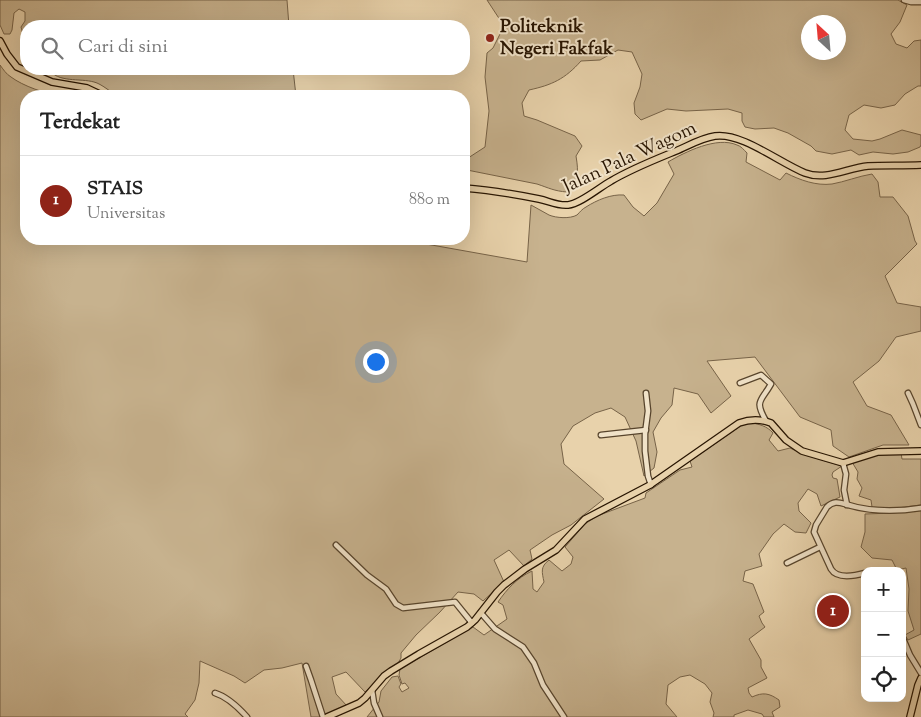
<!DOCTYPE html>
<html lang="id">
<head>
<meta charset="utf-8">
<style>
  :root { --surface:#fff; --page:#f6f6f6; --text:#222; --muted:#767676; --line:#e0e0e0; --accent:#8f2418 }
  body { margin:0; font-family:"Sorts Mill Goudy",serif; background:var(--page); color:var(--text) }
  .controls { position:absolute; right:15px; bottom:15px; display:grid; overflow:hidden; border-radius:10px; box-shadow:0 5px 20px #0002 }
  .controls button { width:45px; height:45px; display:grid; place-items:center; padding:0; border:0; border-bottom:1px solid var(--line); background:var(--surface); color:var(--text); font:25px sans-serif }
  .compass { position:absolute; left:801px; top:15px; width:45px; height:45px; border-radius:50%; background:var(--surface); box-shadow:0 5px 20px #0002; rotate:334deg }
  .you { position:absolute; left:375px; top:361px; width:18px; height:18px; margin:-12px; border:4px solid #fff; border-radius:50%; background:#1a73e8; box-shadow:0 0 0 8px #1a73e833 }
  .badge { display:grid; place-items:center; width:32px; height:32px; border-radius:50%; background:var(--accent); color:#fff; font-size:16px; font-weight:700 }
  .pin { position:absolute; translate:-50% -50%; border:2px solid #fff; box-shadow:0 1px 5px #0006 }
  .list { margin:0; padding:0; list-style:none }
  h2 { display:flex; justify-content:space-between; align-items:center; height:65px; margin:0; padding:0 20px; font-size:21px }
  h2 small { font-size:16px; font-weight:400; color:var(--muted) }
  .list li { display:grid; grid-template-columns:32px 1fr auto; gap:15px; align-items:center; box-sizing:border-box; height:90px; padding:0 20px; border-top:1px solid var(--line) }
  .list b { display:block; font-size:19px; white-space:nowrap }
  .list p { margin:0; font-size:16px; white-space:nowrap; color:var(--muted) }
  .list em { font-size:16px; font-style:normal; color:var(--muted) }
  .icon { flex:none; width:28px; height:28px; fill:none; stroke:currentColor; stroke-width:2; stroke-linecap:round; stroke-linejoin:round }
  .map { position:relative; flex:none; width:921px; height:717px; overflow:hidden }
  .search { position:absolute; background:var(--surface); box-shadow:0 5px 20px #0002; left:20px; top:20px; width:450px; height:55px; display:flex; align-items:center; gap:12px; box-sizing:border-box; padding:0 18px; border-radius:20px; color:var(--muted); font-size:19px }
  .panel { position:absolute; background:var(--surface); box-shadow:0 5px 20px #0002; left:20px; top:90px; width:450px; height:155px; border-radius:20px }
  .map>svg:first-child { display:block }
  .green { fill:#c7b28e; stroke:#776348; fill-rule:evenodd }
  .lines { fill:none; stroke-linecap:round; stroke-linejoin:round }
  .minor-casing { stroke:#57442c; stroke-width:7 }
  .major-casing { stroke:#271401; stroke-width:8 }
  .minor { stroke:#f0e2c8; stroke-width:4.5 }
  .major { stroke:#e8d2ab; stroke-width:5.5 }
  .poi-dot { fill:#8f2418; stroke:#f0e2c8; stroke-width:2 }
  .labels { text-anchor:middle; dominant-baseline:central; stroke-width:4; stroke-linejoin:round; paint-order:stroke }
  .poi-label { font-size:19px; font-weight:bold; fill:#271401; stroke:#f0e2c8; text-anchor:start }
  .street-label { font-size:19px; fill:#271401; stroke:#f0e2c8 }
</style>
</head>
<body>
<div class="map">
<svg width="921" height="717" viewBox="0 0 921 717">
  <rect width="100%" height="100%" fill="#e8d2ab"/>
  <filter id="stains"><feTurbulence type="fractalNoise" baseFrequency=".004" numOctaves="4"/><feColorMatrix values="0 0 0 0 .2 0 0 0 0 .09 0 0 0 0 .02 0 0 0 .5 -.17"/></filter>
  <radialGradient id="worn" r=".72"><stop offset=".6" stop-color="#630" stop-opacity="0"/><stop offset="1" stop-color="#630" stop-opacity=".3"/></radialGradient>
  <g class="green">
    <polygon points="0,0 287,0 289,26 26,26 26,49 21,48 24,38 21,27 25,21 25,12 19,9 14,13 12,30 10,34 4,34 0,25"/>
    <path d="M487 0H898L907 5 900 22 891 34 896 44 907 48 914 41 921 40V86H918L905 94 895 105 881 108 864 105 849 115 845 130 853 139 872 141 880 139 902 130 921 135V145L920 147 908 152 893 154 873 152 859 155 851 150 832 154 816 151 811 146 788 133 774 128 755 129 745 127 742 121V113L728 109 686 111 667 109 641 120 635 114 634 103 640 87 642 74 632 52 618 50 600 60 581 61C565 79 552 85 529 90L522 103 524 116 537 120 575 136 582 146 576 156C579 174 578 178 567 192 554 191 549 188 537 184L467 170 465 160 485 147 489 111 485 77 487 53 493 48 504 26ZM808 22H838V52H808Z"/>
    <path d="M0 65C3 69 6 74 11 77 23 86 46 94 61 96H26V239H398L527 262 531 205C537 208 543 212 549 215 556 218 570 219 577 215 580 212 582 209 586 207 597 200 611 194 624 195L633 207 644 216 657 203 674 174 668 162C685 152 717 136 737 145 741 146 744 150 747 153L746 162 780 180 786 173C800 180 816 186 832 184 844 182 859 176 872 174L878 182 880 197H893L908 216 915 241 917 244 885 276 897 303 921 307V331L896 337 879 361 853 382 867 406 891 415 909 445H883L849 457 833 446 831 430 800 417 755 357 707 361 731 396 711 413 698 394 674 388 672 405 661 418 653 432 657 452 654 468 644 476 636 441 625 417 611 408 595 413 573 426 561 444 564 464 604 499 571 525 552 535 530 550 532 559 524 566 509 550 494 560 504 582 483 601 474 594 458 592 440 612 416 635 401 653V658L397 665 380 677 365 692 346 672 332 677 336 694 347 706 323 717H311L302 663 282 668 264 670 245 683 234 676 200 661 199 683 195 700 185 714 188 717H0Z"/>
    <path d="M49 69H293L296 96H118C110 92 102 84 94 82 80 78 57 83 49 69Z"/>
    <path d="M751 423C759 424 767 426 773 433L769 440 778 451 790 448 805 455 842 466 833 472 832 475 833 478 837 479 840 497 821 506 817 494 808 489 798 503 799 511 811 523 806 533 795 532 784 524 773 534 759 554 762 566 745 571 743 581 753 584 764 612 759 616 762 623 765 627 749 639 761 660V667L767 678 748 688 749 693 752 697C763 692 769 693 779 700L780 707 772 712 774 717H764L762 714 748 710 734 715V717H713L714 713 710 702 712 693 705 684 690 675 680 677 668 685 666 704 677 717H367L379 702 381 691 392 677 398 676 401 684 399 687 402 692 409 688 405 683 402 684 399 675 400 669 473 627 484 635 507 619 503 605 498 602C507 589 517 578 532 571L533 589 537 592 544 582C542 572 540 567 549 560L562 571 571 564 573 557 565 547 585 524 597 516 645 498 646 493 680 470 692 467 690 461 742 425Z"/>
    <polygon points="901,453 902,459 921,459 921,505 897,508 872,507 871,500 859,496 862,488 857,479 858,472 852,462 878,454"/>
    <polygon points="921,510 921,634 908,640 905,635 914,630 908,611 909,589 906,568 897,570 892,560 872,558 861,547 865,532 865,514 893,513"/>
  </g>
  <g class="lines">
    <defs>
      <g id="minor">
        <polyline points="904,0 911,2 921,2"/>
        <path d="M740 383 761 375 771 384C761 402 754 400 766 421"/>
        <polyline points="646,393 648,411 645,434 645,451 648,476 651,485"/>
        <polyline points="908,393 913,404 921,425"/>
        <polyline points="601,435 646,430"/>
        <polyline points="843,463 846,474 844,490 847,505"/>
        <polyline points="336,545 367,575 386,589 396,604 403,608 455,602 472,623"/>
        <polyline points="787,563 820,547"/>
        <path d="M865 573C854 576 837 579 831 569L814 532 816 525 827 507C833 501 838 502 845 504 870 512 896 512 921 508"/>
        <polyline points="481,613 495,629 523,647 534,663 543,685 564,717"/>
        <polyline points="902,636 910,655 921,673"/>
        <polyline points="306,666 311,680 323,717"/>
        <polyline points="372,690 374,703 380,717"/>
        <path d="M215 693C228 697 238 707 247 717"/>
      </g>
      <g id="major">
        <polyline points="0,41 7,54 17,67 52,82 87,88 104,96"/>
        <path d="M464 188C489 190 514 194 539 199 549 201 557 206 568 205 580 204 600 187 611 181 631 169 654 160 676 151 688 146 701 138 715 136 741 132 780 163 805 173 826 181 847 168 868 166 886 165 903 166 921 165"/>
        <path d="M327 717 359 703 365 698 384 676 391 671 419 654 467 627 475 620 497 592 504 585 525 569 556 550 585 519 650 485 739 423C750 419 761 419 771 423L786 440 802 451 843 463 878 452 921 451"/>
        <polyline points="910,717 918,685 921,678"/>
      </g>
    </defs>
    <use href="#minor" class="minor-casing"/>
    <use href="#major" class="major-casing"/>
    <use href="#minor" class="minor"/>
    <use href="#major" class="major"/>
  </g>
  <circle class="poi-dot" cx="490" cy="38" r="5"/>
  <g class="labels">
    <g class="poi-label">
      <text x="500" y="27">Politeknik<tspan x="500" dy="22">Negeri Fakfak</tspan></text>
    </g>
    <g class="street-label">
      <text transform="translate(630 158) rotate(-25)">Jalan Pala Wagom</text>
    </g>
  </g>
  <rect width="100%" height="100%" filter="url(#stains)"/>
  <rect width="100%" height="100%" fill="url(#worn)"/>
</svg>
<div class="controls">
<button>+</button>
<button>−</button>
<button><svg class="icon" aria-label="locate" viewBox="0 0 24 24"><circle cx="12" cy="12" r="6"/><path d="M12 2v4M12 18v4M2 12h4M18 12h4"/></svg></button>
</div>
<svg class="compass" viewBox="-18 -18 36 36"><path d="M0-13l5 13h-10z" fill="#e53935"/><path d="M0 13l5-13h-10z" fill="#767676"/></svg>
<div class="you"></div>
<div class="pin badge" style="left:833px;top:611px">1</div>
<div class="search"><svg class="icon" aria-label="search" viewBox="0 0 24 24"><circle cx="10" cy="10" r="6"/><path d="M15 15l6 6"/></svg>Cari di sini</div>
<section class="panel">
<h2>Terdekat<small></small></h2>
<ul class="list">
<li><span class="badge">1</span><div><b>STAIS</b><p>Universitas</p></div><em>880 m</em></li>
</ul>
</section>
</div>
</body>
</html>
